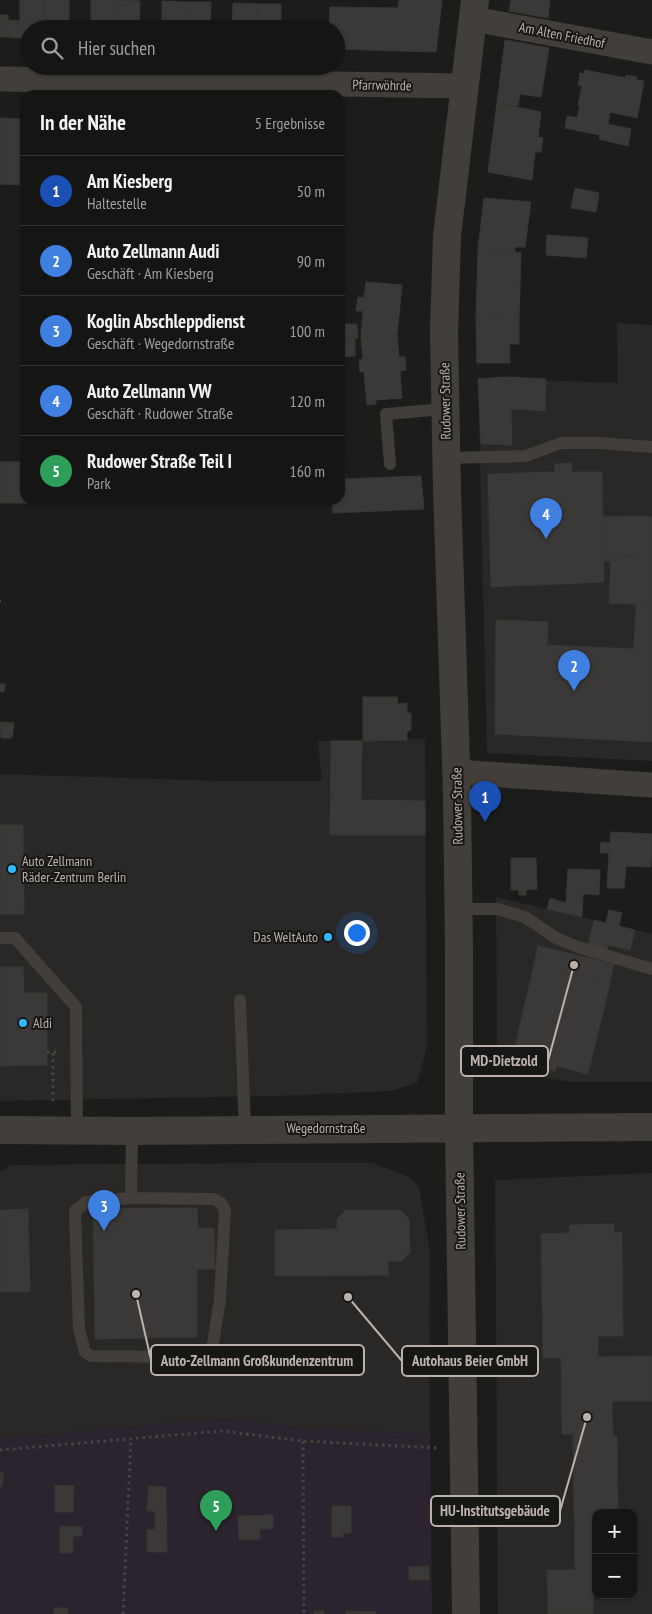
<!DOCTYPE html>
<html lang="de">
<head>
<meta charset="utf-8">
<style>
  :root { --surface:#151514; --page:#1e1e1d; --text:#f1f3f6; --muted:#9d9fa0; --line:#343434; --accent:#db2777 }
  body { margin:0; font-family:"PT Sans Narrow",sans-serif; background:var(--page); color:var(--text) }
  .controls { position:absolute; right:15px; bottom:15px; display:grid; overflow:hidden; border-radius:10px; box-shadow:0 1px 4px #0004 }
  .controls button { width:45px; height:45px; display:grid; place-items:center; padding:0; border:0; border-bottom:1px solid var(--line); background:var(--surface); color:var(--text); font:25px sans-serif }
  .you { position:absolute; left:356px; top:932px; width:18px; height:18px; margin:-12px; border:4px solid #fff; border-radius:50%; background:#1a73e8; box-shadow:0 0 0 8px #1a73e833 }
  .badge { display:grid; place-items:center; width:32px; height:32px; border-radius:50%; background:var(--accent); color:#fff; font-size:16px; font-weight:700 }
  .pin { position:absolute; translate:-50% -41px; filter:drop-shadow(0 1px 2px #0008) }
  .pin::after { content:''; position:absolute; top:26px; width:18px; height:15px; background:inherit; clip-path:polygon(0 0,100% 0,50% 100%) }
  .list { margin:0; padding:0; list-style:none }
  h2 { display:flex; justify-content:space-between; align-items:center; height:65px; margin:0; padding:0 20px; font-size:21px }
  h2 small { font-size:16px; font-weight:400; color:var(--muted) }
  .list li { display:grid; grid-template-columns:32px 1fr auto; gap:15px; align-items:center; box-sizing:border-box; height:70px; padding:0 20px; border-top:1px solid var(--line) }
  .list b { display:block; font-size:19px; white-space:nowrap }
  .list p { margin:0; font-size:16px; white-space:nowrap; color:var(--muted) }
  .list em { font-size:16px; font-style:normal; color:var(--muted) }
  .icon { flex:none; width:28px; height:28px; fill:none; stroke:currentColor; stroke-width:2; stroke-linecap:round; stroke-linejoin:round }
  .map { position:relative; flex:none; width:652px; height:1614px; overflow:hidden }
  .search { position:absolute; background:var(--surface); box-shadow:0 1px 4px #0004; left:20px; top:20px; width:325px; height:55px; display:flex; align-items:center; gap:12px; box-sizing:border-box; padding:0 18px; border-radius:28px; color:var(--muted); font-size:19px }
  .panel { position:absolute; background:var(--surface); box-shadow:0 1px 4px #0004; left:20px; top:90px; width:325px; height:415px; border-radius:15px }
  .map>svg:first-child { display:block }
  .built { fill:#2a2826; fill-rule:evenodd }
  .green { fill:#2b232d }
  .building { fill:#3b3937; stroke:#393733 }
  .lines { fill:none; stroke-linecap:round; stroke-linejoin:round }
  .path { stroke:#494440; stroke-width:3; stroke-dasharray:2.5 4; stroke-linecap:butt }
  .service { stroke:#423e3a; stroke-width:12 }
  .minor { stroke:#423e3a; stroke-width:25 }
  .tertiary { stroke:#423e3a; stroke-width:28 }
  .poi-dot { fill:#2fbaff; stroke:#171715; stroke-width:2 }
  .labels { text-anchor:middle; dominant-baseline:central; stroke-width:4; stroke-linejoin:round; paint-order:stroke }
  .street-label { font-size:14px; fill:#bdb2ab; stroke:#171715 }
  .poi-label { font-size:14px; fill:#bdb2ab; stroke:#171715; text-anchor:start }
  .leader { fill:none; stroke:#bdb2ab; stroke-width:2 }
  .callout-dot { fill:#bdb2ab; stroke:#171715; stroke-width:2 }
  .callout { fill:#171715; stroke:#bdb2ab; stroke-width:2 }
  .callout-label { font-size:15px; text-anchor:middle; font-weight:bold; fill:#bdb2ab }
</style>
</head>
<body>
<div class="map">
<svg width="652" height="1614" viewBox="0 0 652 1614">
  <rect width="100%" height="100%" fill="#1c1c1a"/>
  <g class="built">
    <polygon points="617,323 652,325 652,761 487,753 478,378 618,383"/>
    <polygon points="425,739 427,1046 417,1083 390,1091 274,1096 0,1101 0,774 219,781 322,781 318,741"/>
    <polygon points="496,897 652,934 652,1082 570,1082 504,1070 497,1039"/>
    <polygon points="266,1163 372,1163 410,1177 419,1187 429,1245 430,1434 303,1428 226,1418 0,1439 0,1172 11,1165"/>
    <path d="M652 1173V1614H498L495 1180ZM596 1513H633V1595H596Z"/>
  </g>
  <polygon class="green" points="226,1418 303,1428 430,1434 432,1614 0,1614 0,1439"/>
  <g class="building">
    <polygon points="20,0 44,0 44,29 29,29 29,39 8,37 8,20 20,21"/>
    <polygon points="44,0 69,0 69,22 79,22 79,29 44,29"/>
    <polygon points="91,0 116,0 115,29 79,29 79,22 91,23"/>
    <polygon points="116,0 140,1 139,24 150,24 150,29 115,29"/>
    <polygon points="399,0 442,0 436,52 336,49 336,29 329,29 330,7 398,8"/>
    <polygon points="511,0 550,0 548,18 509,11"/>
    <polygon points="162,1 186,2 186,29 150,29 150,24 162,24"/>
    <polygon points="186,2 211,2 210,26 222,26 222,29 186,29"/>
    <polygon points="233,3 257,4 257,29 222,29 222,26 232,26"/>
    <polygon points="257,4 281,4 281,27 292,29 257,29"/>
    <rect x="0" y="15" width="8" height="22"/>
    <polygon points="505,40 549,48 541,97 520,94 518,106 497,103"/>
    <polygon points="585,70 625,78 626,75 637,77 637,80 644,81 637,118 610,112 608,124 631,129 628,146 599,139 600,135 565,128 567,116 577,118 580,107 578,106 582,86 578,85 580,73 584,74"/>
    <polygon points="497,103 541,112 538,137 543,138 541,152 535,152 532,180 488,172"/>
    <polygon points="0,118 25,119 25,185 0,184"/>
    <polygon points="575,188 599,193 596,212 571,208"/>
    <polygon points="484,198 531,202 525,247 515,247 515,252 478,249"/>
    <polygon points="547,235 588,238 586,258 546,255"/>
    <polygon points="478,249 521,253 519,319 476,317"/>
    <polygon points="366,282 402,285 397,335 361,338 363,311 356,311 358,297 364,298"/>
    <polygon points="476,317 519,319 519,344 509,344 510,363 477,363"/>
    <polygon points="340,324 357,324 358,338 340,338"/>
    <polygon points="397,335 399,357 405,357 406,370 400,371 402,398 376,400 376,404 367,405 364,372 360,372 359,360 363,359 361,338"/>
    <polygon points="340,338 355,338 355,356 340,357"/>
    <polygon points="506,377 546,379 545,411 511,409 512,445 481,444 478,379"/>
    <polygon points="340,421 344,421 345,479 421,476 424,509 333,513 332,500 340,500"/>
    <polygon points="0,462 25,462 25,500 35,500 35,503 0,503"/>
    <polygon points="572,463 572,472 602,472 604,582 491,587 488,474 554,472 555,464"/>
    <polygon points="637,516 652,517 652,558 611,556 611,561 604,561 603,517"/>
    <polygon points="611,556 652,558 652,605 609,603"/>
    <polygon points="636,604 652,605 652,742 495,734 496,620 548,622 547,645 634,649"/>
    <polygon points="0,684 5,684 4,692 0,692"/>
    <polygon points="363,697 397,697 398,704 407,703 407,713 411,713 411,731 407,731 407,740 363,741"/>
    <polygon points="0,722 14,723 12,738 1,738"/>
    <polygon points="331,741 362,741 361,800 425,801 425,835 330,835"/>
    <polygon points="0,825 23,825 24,914 0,914"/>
    <polygon points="611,832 652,834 651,867 626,866 624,888 607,888 609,853 600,853 601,842 610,843"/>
    <polygon points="511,858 536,858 537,889 526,890 526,895 519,895 519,890 511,890"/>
    <polygon points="568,869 600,870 599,895 583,894 582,917 547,909 550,898 566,903"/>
    <polygon points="609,910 622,913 619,926 635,930 630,950 608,945 607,950 588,945 594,920 606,923"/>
    <polygon points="538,946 614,964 610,983 534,965"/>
    <polygon points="534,965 610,983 588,1074 557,1066 555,1071 542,1068 543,1062 513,1055"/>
    <polygon points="0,967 23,967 24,993 47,993 47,1065 0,1066"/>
    <polygon points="197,1208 198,1228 214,1228 215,1269 197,1269 197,1337 95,1339 93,1209"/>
    <polygon points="28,1209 30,1292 0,1292 0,1210"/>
    <polygon points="346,1210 400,1210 409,1219 410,1252 402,1261 388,1261 389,1275 275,1276 275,1230 337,1229 337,1219"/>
    <polygon points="614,1224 614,1233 622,1232 623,1336 598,1336 598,1357 652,1356 652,1401 612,1401 613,1436 617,1436 618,1513 596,1513 596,1571 593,1571 593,1614 548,1614 547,1570 575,1570 573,1434 562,1434 561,1358 543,1358 541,1234 569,1233 570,1225"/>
    <polygon points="0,1473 3,1473 2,1487 0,1487"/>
    <polygon points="55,1485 74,1486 73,1512 55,1512"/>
    <polygon points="149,1486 166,1487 167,1552 147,1552 147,1530 155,1529 155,1511 147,1511"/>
    <polygon points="332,1506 351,1506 351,1533 343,1533 343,1537 332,1537"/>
    <polygon points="273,1515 273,1529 260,1529 260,1539 239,1540 238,1516"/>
    <polygon points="60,1526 82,1527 82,1536 73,1536 73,1553 60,1553"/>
    <polygon points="429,1566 429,1580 409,1580 409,1567"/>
    <polygon points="54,1608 68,1608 67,1614 54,1614"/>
    <rect x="314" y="1611" width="10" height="3"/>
    <polygon points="346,1611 376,1612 376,1614 346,1614"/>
  </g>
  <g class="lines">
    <g class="path">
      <polyline points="0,601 1,601"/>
      <polyline points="47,1052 59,1052"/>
      <polyline points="53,1053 53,1105"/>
      <polyline points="303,1441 304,1614"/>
      <polyline points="0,1450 222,1431 303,1441 438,1448"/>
      <polyline points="123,1614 131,1439"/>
    </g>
    <g class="service">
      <polyline points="446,458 526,456 561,443 600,443 652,447"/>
      <polyline points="390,464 386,414 445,409"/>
      <polyline points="458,909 497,909 525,917 556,938 578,947 652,969"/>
      <polyline points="0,938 15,938 76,1007 77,1129"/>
      <polyline points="240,1000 245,1129"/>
      <polyline points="131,1198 86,1202 75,1211 79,1329 85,1352 91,1356 199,1357 206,1355 212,1350 220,1299 225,1210 221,1203 214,1199 131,1198 132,1131"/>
    </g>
    <g class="minor">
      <polyline points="473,19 652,52"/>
      <polyline points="0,79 464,86"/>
      <polyline points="457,772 652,785"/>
    </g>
    <g class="tertiary">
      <polyline points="0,1130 132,1131 652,1127"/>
      <polyline points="466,1614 459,1128 459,949 457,794 447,490 444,332 447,236 475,0"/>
    </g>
  </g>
  <g class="poi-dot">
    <circle cx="12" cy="869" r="5"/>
    <circle cx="328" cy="937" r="5"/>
    <circle cx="23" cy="1023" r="5"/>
  </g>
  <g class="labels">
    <g class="street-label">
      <text transform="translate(562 35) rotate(11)">Am Alten Friedhof</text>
      <text transform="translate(382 85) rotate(1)">Pfarrwöhrde</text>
      <text transform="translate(445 401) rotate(-91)">Rudower Straße</text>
      <text transform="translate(457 806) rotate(-91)">Rudower Straße</text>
      <text x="326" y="1128">Wegedornstraße</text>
      <text transform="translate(460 1211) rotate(-91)">Rudower Straße</text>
    </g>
    <g class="poi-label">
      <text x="22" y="861">Auto Zellmann<tspan x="22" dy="16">Räder-Zentrum Berlin</tspan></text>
      <text x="318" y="937" text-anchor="end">Das WeltAuto</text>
      <text x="33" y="1023">Aldi</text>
    </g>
  </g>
  <path class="leader" d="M574 965L548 1061M136 1294L151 1360M348 1297L402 1361M587 1417L560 1511"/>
  <g class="callout-dot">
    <circle cx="574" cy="965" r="5"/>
    <circle cx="136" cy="1294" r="5"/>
    <circle cx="348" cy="1297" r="5"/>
    <circle cx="587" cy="1417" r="5"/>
  </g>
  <g class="callout">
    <rect x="461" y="1046" width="87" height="30" rx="5"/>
    <rect x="151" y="1345" width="213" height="30" rx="5"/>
    <rect x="402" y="1346" width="136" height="30" rx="5"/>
    <rect x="431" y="1496" width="129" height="30" rx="5"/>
  </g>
  <g class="callout-label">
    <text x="504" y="1066">MD-Dietzold</text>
    <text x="257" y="1366">Auto-Zellmann Großkundenzentrum</text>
    <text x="470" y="1366">Autohaus Beier GmbH</text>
    <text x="495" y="1516">HU-Institutsgebäude</text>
  </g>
</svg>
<div class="controls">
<button>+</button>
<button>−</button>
</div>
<div class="you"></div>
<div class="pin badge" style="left:485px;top:822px;background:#1a4fb4">1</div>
<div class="pin badge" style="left:574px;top:691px;background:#3f7fe0">2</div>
<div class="pin badge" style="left:104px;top:1231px;background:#3f7fe0">3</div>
<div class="pin badge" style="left:546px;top:539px;background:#3f7fe0">4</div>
<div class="pin badge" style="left:216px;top:1531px;background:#2e9e5b">5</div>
<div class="search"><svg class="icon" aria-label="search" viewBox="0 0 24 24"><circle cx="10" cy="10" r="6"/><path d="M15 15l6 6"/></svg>Hier suchen</div>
<section class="panel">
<h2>In der Nähe<small>5 Ergebnisse</small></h2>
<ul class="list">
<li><span class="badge" style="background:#1a4fb4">1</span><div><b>Am Kiesberg</b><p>Haltestelle</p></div><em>50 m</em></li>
<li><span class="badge" style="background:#3f7fe0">2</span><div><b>Auto Zellmann Audi</b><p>Geschäft · Am Kiesberg</p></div><em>90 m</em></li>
<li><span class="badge" style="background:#3f7fe0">3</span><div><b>Koglin Abschleppdienst</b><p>Geschäft · Wegedornstraße</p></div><em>100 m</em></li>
<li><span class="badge" style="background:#3f7fe0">4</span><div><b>Auto Zellmann VW</b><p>Geschäft · Rudower Straße</p></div><em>120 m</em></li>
<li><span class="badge" style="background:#2e9e5b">5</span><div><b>Rudower Straße Teil I</b><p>Park</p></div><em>160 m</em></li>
</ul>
</section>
</div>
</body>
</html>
